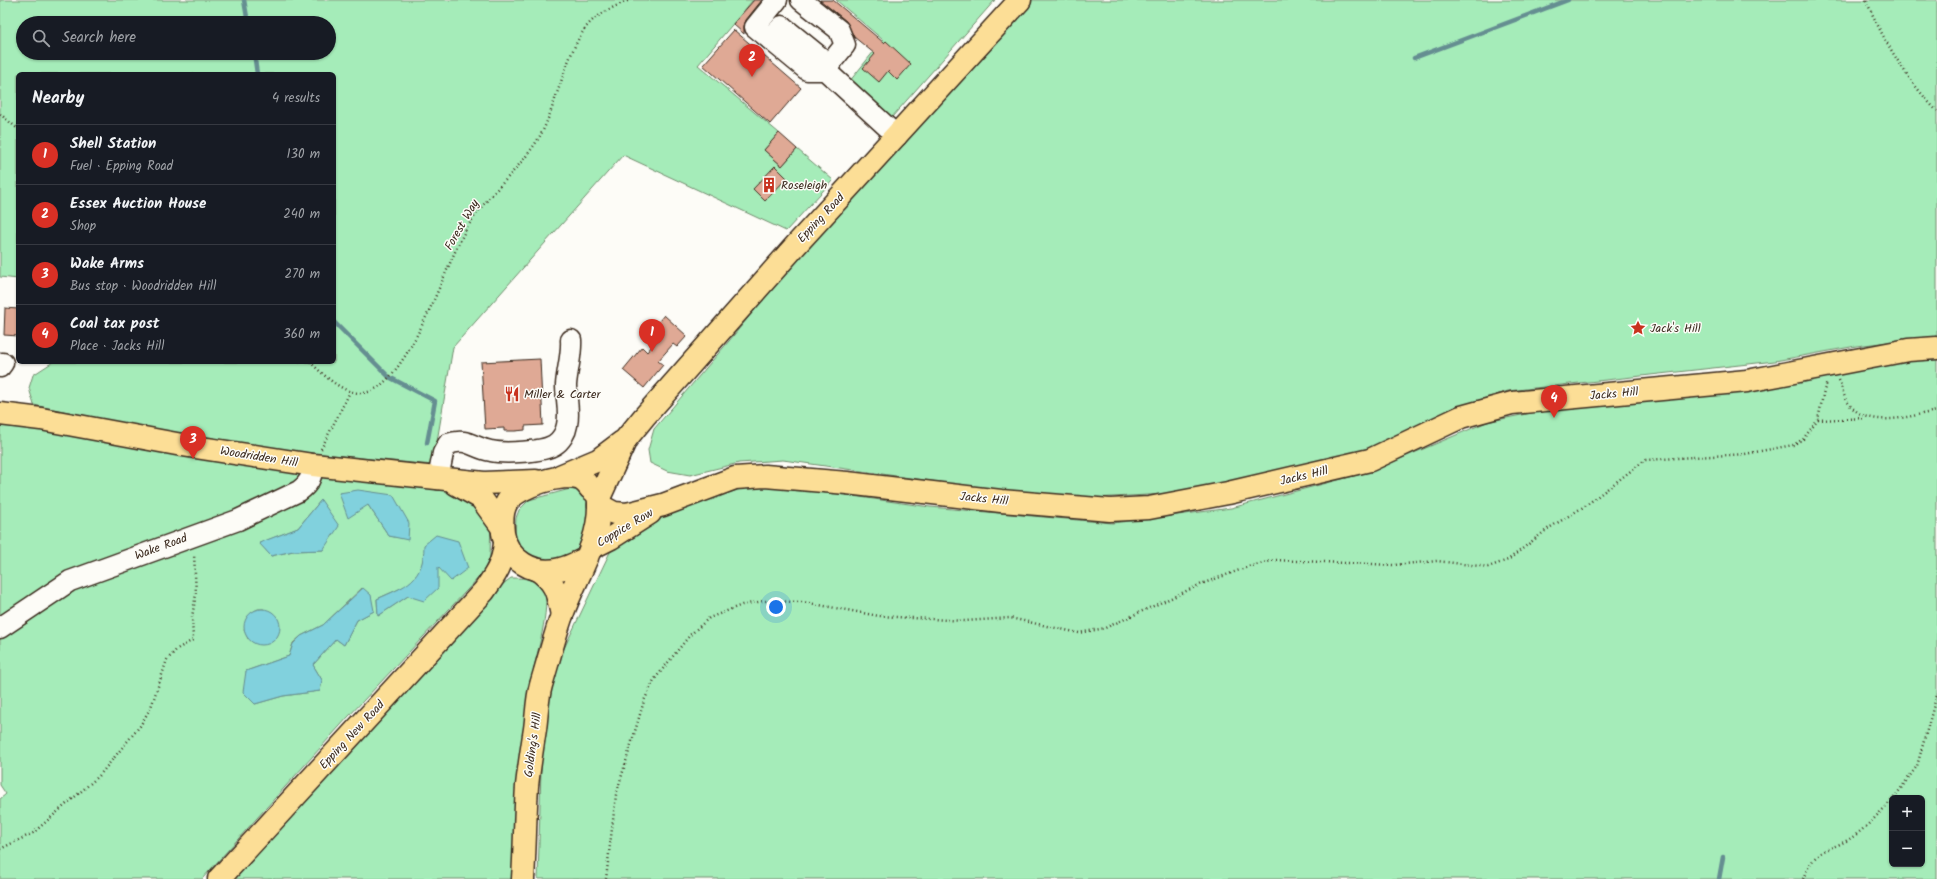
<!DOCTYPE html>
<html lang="en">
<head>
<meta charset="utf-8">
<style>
  :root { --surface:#171b24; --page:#242831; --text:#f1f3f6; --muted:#9ea1a6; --line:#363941; --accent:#d93025 }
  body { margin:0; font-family:Kalam,sans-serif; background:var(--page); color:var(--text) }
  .controls { position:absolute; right:12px; bottom:12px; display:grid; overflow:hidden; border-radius:6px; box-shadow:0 1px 3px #0004 }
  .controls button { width:36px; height:36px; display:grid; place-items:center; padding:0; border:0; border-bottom:1px solid var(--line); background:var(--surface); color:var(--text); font:20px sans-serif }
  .you { position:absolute; left:776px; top:607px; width:14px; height:14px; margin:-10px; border:3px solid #fff; border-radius:50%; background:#1a73e8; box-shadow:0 0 0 6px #1a73e833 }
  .badge { display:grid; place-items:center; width:26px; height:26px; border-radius:50%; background:var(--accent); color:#fff; font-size:13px; font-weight:700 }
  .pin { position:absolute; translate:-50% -33px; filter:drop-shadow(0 1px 2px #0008) }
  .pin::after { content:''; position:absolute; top:21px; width:14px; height:12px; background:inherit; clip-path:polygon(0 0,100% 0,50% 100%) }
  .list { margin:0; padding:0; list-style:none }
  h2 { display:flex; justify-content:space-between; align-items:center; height:52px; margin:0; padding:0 16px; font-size:17px }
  h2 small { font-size:13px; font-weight:400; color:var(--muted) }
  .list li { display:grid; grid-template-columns:26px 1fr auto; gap:12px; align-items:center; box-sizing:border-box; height:60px; padding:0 16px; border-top:1px solid var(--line) }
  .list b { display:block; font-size:15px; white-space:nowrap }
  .list p { margin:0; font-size:13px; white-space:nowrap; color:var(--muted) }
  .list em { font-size:13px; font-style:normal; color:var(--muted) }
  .icon { flex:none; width:22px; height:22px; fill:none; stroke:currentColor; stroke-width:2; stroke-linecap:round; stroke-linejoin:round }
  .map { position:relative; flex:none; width:1937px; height:879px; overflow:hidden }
  .search { position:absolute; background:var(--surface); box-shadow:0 1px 3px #0004; left:16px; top:16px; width:320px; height:44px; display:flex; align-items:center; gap:10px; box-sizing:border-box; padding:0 14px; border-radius:22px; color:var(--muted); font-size:15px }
  .panel { position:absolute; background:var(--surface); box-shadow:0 1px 3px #0004; left:16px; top:72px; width:320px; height:292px; border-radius:6px }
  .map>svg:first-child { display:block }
  .green { fill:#a5ecb9; stroke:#708b6c; fill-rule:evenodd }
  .water { fill:#81d1dd; stroke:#658e91 }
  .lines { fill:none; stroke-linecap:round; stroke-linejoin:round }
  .stream { stroke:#658e91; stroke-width:4.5 }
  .building { fill:#dfa995; stroke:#3b2a1e }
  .minor-casing { stroke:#3b2a1e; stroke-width:23 }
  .major-casing { stroke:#3b2a1e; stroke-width:25 }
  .path { stroke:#3b2a1e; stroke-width:2.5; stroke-dasharray:1 3; stroke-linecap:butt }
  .minor { stroke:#fdfcf7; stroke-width:20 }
  .major { stroke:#fcde96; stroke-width:22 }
  .labels { text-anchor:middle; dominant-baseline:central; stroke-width:3; stroke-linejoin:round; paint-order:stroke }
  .poi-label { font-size:12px; fill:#3b2a1e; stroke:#fdfcf7; text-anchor:start }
  .street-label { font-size:12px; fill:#3b2a1e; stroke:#fdfcf7 }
</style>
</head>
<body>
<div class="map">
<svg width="1937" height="879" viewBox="0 0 1937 879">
  <rect width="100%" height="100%" fill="#fdfcf7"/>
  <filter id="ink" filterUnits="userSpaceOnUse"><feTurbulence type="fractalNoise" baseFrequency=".025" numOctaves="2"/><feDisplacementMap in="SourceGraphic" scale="8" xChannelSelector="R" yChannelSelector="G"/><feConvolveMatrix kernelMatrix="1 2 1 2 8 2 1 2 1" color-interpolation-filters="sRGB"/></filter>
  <g filter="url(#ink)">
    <g class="green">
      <path d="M0 0H753L698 65 779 133 764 150 782 166 797 149 833 180 786 231 623 155 453 347 433 465 261 448 195 438 34 405 29 388 33 375 53 362H334V74H18V279L0 277ZM23 23H329V53H23Z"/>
      <polygon points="836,0 995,0 892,117 849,82 883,40"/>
      <polygon points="1030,0 1937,0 1937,336 1856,346 1775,361 1508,391 1463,405 1413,431 1361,453 1262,476 1164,494 1095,498 1016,493 783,460 739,463 690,475 667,471 650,463 648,450 654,429 729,341 822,227"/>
      <path d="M1937 357V879H538L541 770 544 710 548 682 610 552 645 523 695 503 744 488 782 486 930 507 1112 523 1155 518 1231 508 1369 472 1487 422 1546 410 1903 360ZM1892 798H1922V864H1892Z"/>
      <path d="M0 418 456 489 491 518 490 557 482 574 349 716 202 879H0V799L6 794 0 785ZM321 500 323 550 293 551 271 556 260 543 298 528ZM368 505 408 539 389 536ZM424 553 467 568 438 566 408 596 378 616 377 599 408 585 421 570ZM362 588 374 611 357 620 344 645 336 639 313 665 322 680 320 691 283 696 255 704 246 671 289 656 293 643 301 636 323 625ZM258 609H264L248 639 244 630 254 611Z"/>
      <polygon points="570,489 578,491 592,505 587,546 575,558 527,562 515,536 516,518 519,510 529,500"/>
      <path d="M511 578C522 578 539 578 544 590 551 607 536 657 532 676 518 742 518 812 516 879H230L499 587Z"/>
    </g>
    <g class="water">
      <polygon points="358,490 393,495 409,523 408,540 389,536 368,505 348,518 339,493"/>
      <polygon points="321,500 339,526 323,550 293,551 271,556 259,543 298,528"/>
      <path d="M436 535 458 541 468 568 451 581 438 567V588L424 601 408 596 378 616 377 599C406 586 424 581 424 545Z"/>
      <polygon points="363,588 371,595 374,611 357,620 344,645 336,639 313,665 322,680 320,691 283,696 255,704 243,692 246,671 289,656 293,644 301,636 323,625"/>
      <circle cx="262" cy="627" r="18"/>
    </g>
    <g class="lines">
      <g class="stream">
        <polyline points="244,0 248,23"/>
        <polyline points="254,53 257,74"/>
        <polyline points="1414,58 1568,0"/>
        <polyline points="334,322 389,377 435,401 427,443"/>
        <polyline points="1719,879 1723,857"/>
      </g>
    </g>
    <g class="building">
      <polygon points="754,0 762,0 746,20 744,26 744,34 733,24"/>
      <polygon points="820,0 833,0 884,43 886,41 911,64 897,80 888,71 879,82 863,68 875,54 854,37 846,21"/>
      <polygon points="734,30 801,88 770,124 703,65"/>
      <polygon points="779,133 797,149 782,166 764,150"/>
      <polygon points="775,166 787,178 765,201 753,189"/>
      <polygon points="5,308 18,309 18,336 4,335"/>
      <polygon points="664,315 687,336 677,347 673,344 658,361 663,365 644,388 623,370 642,347 647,352 662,334 654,327"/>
      <polygon points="540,359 543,425 525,426 525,430 515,431 504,431 504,428 485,429 481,362"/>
    </g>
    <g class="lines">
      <defs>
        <g id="minor">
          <polyline points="777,0 755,27 807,70 825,70 897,136"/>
          <polyline points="801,0 839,30 845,45 825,70"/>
          <polyline points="770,39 782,26 830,65"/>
          <polyline points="0,367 3,363"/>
          <path d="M438 479 443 453 448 444C467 437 473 448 491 451 504 454 543 452 554 445 561 441 566 432 567 425 570 412 566 399 566 385 567 370 572 355 571 340"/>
          <path d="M0 628 70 581 238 520 299 491C309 484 312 477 313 465"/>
        </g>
        <g id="major">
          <polyline points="0,414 41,419 182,445 313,465 484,483 536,481"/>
          <polyline points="560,476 598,460 622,442"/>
          <polyline points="456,484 481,498 502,527"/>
          <polyline points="599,498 626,439 644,417 796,245 1020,0"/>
          <polyline points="599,505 614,513 627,514 663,505 735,478 765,476 847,483 1001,501 1110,510 1149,508 1228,493 1370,460 1461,417 1512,403 1747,381 1908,350 1937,348"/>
          <polyline points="591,548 611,538 650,513"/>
          <path d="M538 570C557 584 557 593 562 615"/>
          <path d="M219 879 484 591C496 574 503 564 505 543"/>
          <path d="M523 879C525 848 525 817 527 786 529 767 532 748 535 729 537 715 537 699 541 685 548 662 554 638 562 615 575 578 600 544 599 503 599 496 596 492 590 488 588 485 584 481 581 479 563 472 518 486 507 502 502 510 502 524 503 533 507 560 534 576 560 569 570 567 578 562 587 558"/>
        </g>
      </defs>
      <use href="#minor" class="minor-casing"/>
      <use href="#major" class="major-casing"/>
      <g class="path">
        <path d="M1866 0C1883 40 1907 80 1937 111"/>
        <polyline points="0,114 18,129"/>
        <path d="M310 362C326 377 351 403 375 389 412 368 443 273 464 233 485 195 519 172 540 136 557 106 568 41 593 20 603 12 617 5 630 0"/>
        <path d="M1839 380C1842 387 1843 395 1847 401 1866 431 1908 416 1937 411"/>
        <polyline points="1818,420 1866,418"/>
        <polyline points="321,449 350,392"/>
        <polyline points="1894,798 1917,766 1937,694"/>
        <polyline points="0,849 33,833 99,776 140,726 151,707 167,660 177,649 193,640 192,617 196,594 194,554"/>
        <polyline points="606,879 616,795 644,701 654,680 690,635 709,618 742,605 763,601 803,602 879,616 965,621 1010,618 1079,633 1105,628 1204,583 1248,567 1275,560 1394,565 1437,561 1488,567 1508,560 1549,528 1585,506 1645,460 1745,454 1793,445 1803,439 1818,420 1824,390 1827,383"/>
        <path d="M1803 879C1817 842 1832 854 1858 833 1870 824 1881 811 1892 800"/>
      </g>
      <use href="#minor" class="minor"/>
      <use href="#major" class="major"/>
    </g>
  </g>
  <defs>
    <symbol id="building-bare" viewBox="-9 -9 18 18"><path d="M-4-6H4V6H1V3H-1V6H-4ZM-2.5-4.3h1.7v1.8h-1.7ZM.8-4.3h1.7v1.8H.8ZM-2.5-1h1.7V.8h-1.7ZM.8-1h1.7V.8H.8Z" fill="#c8321e" stroke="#fdfcf7" stroke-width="2.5" paint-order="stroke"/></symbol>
    <symbol id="sight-bare" viewBox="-9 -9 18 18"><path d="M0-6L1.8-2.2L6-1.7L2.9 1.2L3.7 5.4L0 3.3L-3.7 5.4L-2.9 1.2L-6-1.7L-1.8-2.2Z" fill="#c8321e" stroke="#fdfcf7" stroke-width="2.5" paint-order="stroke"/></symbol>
    <symbol id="restaurant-bare" viewBox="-9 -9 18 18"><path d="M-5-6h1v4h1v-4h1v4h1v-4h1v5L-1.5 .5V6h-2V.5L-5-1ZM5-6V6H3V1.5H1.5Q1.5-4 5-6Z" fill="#c8321e" stroke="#fdfcf7" stroke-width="2.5" paint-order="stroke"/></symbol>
  </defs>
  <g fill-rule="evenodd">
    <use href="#building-bare" x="758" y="174" width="22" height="22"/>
    <use href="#sight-bare" x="1627" y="317" width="22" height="22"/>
    <use href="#restaurant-bare" x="501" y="383" width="22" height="22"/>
  </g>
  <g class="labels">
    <g class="poi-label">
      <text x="781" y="185">Roseleigh</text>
      <text x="1650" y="328">Jack's Hill</text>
      <text x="524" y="394">Miller &amp; Carter</text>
    </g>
    <g class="street-label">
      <text transform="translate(821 218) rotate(-47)">Epping Road</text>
      <text transform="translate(462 225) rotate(-60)">Forest Way</text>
      <text transform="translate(1614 394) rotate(-5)">Jacks Hill</text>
      <text transform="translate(259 457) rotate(9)">Woodridden Hill</text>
      <text transform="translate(1304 476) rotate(-13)">Jacks Hill</text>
      <text transform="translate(984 499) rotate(6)">Jacks Hill</text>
      <text transform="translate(625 528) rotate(-31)">Coppice Row</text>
      <text transform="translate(161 547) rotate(-20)">Wake Road</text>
      <text transform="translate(352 735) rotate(-47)">Epping New Road</text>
      <text transform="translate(533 745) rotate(-82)">Golding's Hill</text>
    </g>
  </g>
</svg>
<div class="controls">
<button>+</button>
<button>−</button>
</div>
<div class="you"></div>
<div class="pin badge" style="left:652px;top:352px">1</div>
<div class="pin badge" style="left:752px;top:77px">2</div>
<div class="pin badge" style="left:193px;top:459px">3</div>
<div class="pin badge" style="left:1554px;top:418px">4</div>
<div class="search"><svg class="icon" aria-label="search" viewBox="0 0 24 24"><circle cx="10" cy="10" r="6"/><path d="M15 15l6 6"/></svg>Search here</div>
<section class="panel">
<h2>Nearby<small>4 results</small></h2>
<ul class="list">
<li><span class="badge">1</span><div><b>Shell Station</b><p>Fuel · Epping Road</p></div><em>130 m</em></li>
<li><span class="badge">2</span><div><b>Essex Auction House</b><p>Shop</p></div><em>240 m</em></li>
<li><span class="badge">3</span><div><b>Wake Arms</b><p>Bus stop · Woodridden Hill</p></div><em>270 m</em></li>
<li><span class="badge">4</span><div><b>Coal tax post</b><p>Place · Jacks Hill</p></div><em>360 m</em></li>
</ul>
</section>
</div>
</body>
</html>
